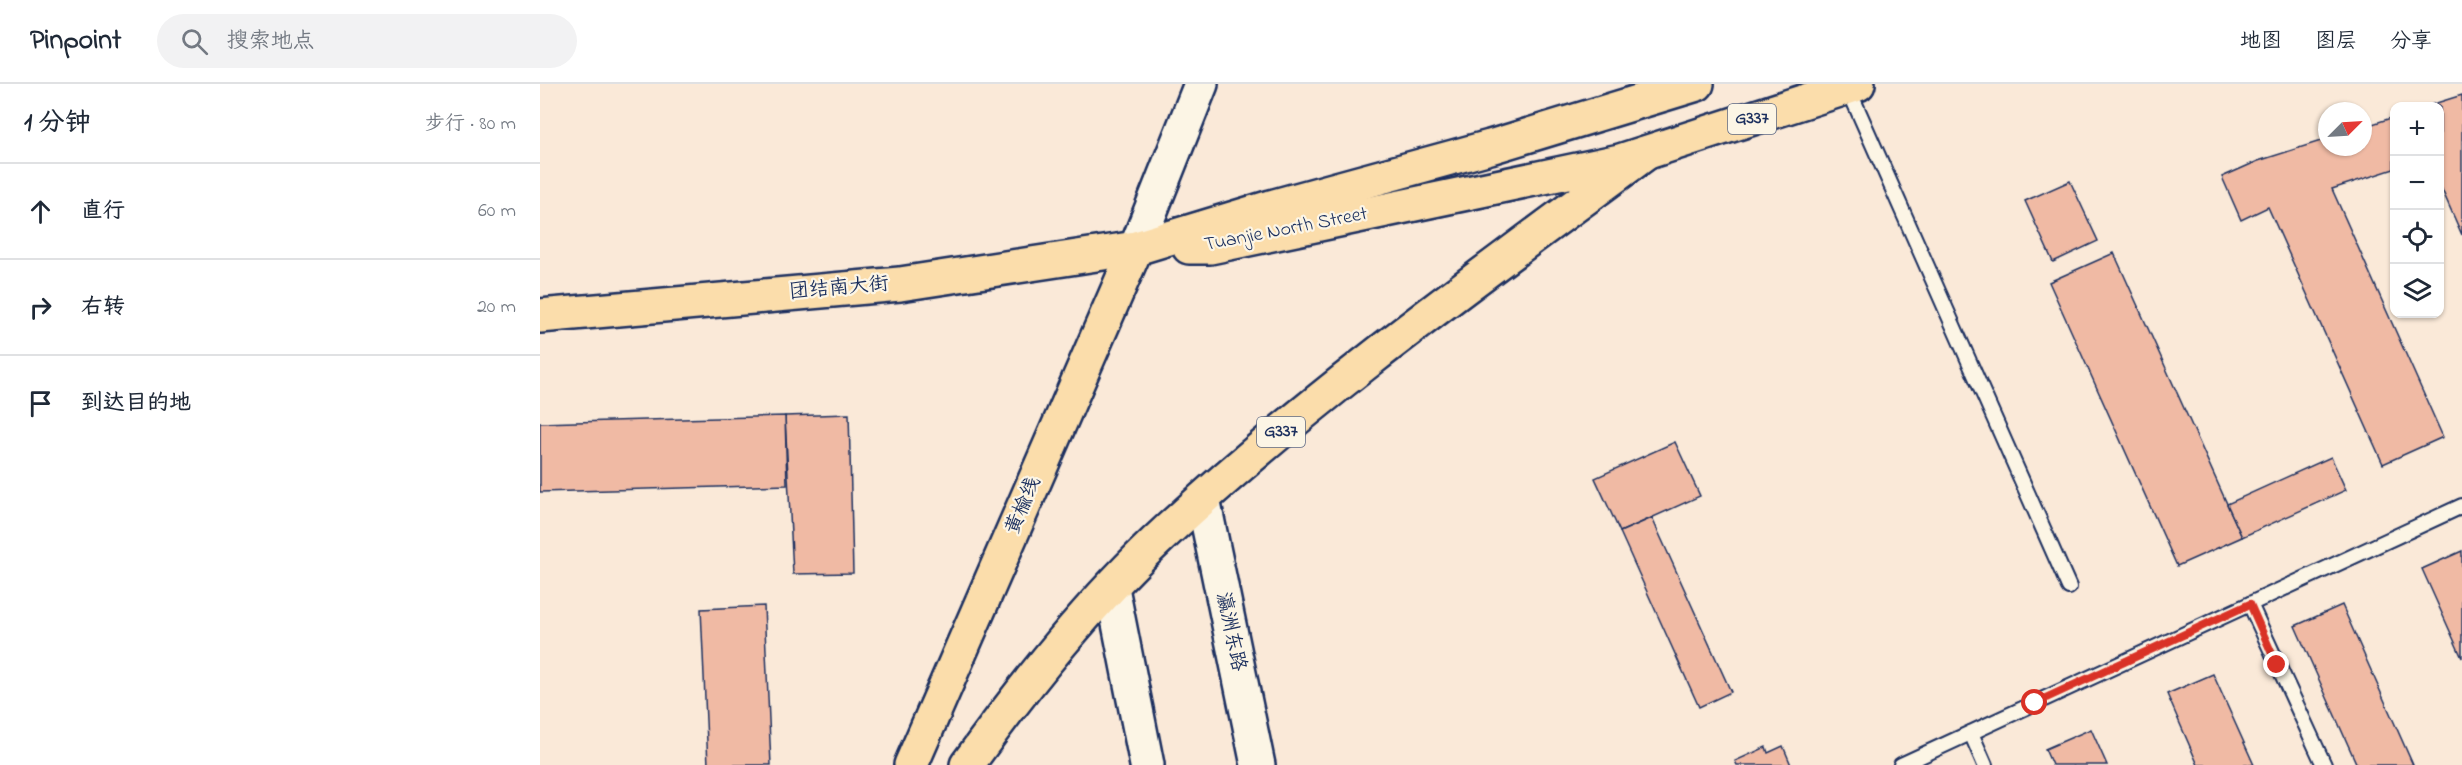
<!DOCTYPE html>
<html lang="zh">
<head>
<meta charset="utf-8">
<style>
  :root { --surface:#fff; --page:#f2f2f3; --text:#1f2937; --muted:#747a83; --line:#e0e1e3 }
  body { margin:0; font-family:"Indie Flower","LXGW WenKai TC",sans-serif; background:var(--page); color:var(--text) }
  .controls { position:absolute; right:18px; top:18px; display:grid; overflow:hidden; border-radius:12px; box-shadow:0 2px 4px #0004 }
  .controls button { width:54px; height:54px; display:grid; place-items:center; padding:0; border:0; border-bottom:2px solid var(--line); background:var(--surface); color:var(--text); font:30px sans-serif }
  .compass { position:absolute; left:1778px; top:18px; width:54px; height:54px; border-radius:50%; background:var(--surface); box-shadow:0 2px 4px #0004; rotate:66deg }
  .stop { position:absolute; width:18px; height:18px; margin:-14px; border:4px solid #d93025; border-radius:50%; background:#fff }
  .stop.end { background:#d93025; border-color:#fff; box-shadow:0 2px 6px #0008 }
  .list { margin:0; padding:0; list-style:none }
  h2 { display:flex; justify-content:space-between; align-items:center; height:78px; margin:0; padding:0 24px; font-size:26px }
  h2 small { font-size:20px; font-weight:400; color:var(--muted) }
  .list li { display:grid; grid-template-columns:39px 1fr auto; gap:18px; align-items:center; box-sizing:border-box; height:96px; padding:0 24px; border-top:2px solid var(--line) }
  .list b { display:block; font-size:22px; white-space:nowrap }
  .list em { font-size:20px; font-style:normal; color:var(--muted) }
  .icon { flex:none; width:33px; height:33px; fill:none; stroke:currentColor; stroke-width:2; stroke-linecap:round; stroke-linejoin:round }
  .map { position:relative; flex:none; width:1922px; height:681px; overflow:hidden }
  header { display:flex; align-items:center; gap:36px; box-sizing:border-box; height:84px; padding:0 30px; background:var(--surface); border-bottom:2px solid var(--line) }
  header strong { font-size:28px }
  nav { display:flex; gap:33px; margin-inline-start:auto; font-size:21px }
  .search { width:420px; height:54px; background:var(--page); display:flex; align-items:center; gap:15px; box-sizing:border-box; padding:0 21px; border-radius:33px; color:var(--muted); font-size:22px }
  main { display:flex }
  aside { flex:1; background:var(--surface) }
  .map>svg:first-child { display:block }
  .building { fill:#f0baa4; stroke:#1b2f5e; stroke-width:1.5 }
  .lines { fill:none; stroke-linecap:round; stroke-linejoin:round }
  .lane-casing { stroke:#1b2f5e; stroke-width:18 }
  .secondary-casing { stroke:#1b2f5e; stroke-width:38 }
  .highway-casing { stroke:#1b2f5e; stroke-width:38 }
  .lane { stroke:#fcf5e5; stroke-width:14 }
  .secondary { stroke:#fcf5e5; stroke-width:33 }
  .highway { stroke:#fbddab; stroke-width:33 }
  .route { stroke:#d93025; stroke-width:8 }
  .labels { text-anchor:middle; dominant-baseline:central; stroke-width:4.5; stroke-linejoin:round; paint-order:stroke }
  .shield { fill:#fcf5e5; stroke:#5e6a86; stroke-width:1.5 }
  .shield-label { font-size:18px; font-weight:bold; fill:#1b2f5e }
  .street-label { font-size:20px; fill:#1b2f5e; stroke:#fcf5e5 }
</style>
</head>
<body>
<header>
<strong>Pinpoint</strong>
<div class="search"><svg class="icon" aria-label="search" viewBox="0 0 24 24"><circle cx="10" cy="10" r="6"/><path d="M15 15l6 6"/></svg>搜索地点</div>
<nav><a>地图</a><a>图层</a><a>分享</a></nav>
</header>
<main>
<aside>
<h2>1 分钟<small>步行 · 80 m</small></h2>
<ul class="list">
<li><svg class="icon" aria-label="ahead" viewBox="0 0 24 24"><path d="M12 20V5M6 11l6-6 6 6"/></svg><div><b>直行</b></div><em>60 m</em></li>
<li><svg class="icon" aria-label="right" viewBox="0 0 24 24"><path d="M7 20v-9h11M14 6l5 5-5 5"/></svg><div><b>右转</b></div><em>20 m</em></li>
<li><svg class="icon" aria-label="arrive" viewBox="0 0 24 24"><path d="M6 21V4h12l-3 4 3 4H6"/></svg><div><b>到达目的地</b></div></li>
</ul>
</aside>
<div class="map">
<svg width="1922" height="681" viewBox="0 0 1922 681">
  <rect width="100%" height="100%" fill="#fae9d8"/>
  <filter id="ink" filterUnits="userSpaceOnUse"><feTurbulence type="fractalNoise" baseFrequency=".0167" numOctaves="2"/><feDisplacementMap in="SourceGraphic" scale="12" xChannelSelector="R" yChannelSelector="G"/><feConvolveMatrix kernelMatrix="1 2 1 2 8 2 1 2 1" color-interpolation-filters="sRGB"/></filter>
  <g filter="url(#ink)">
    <g class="building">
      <polygon points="1922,11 1922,151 1900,101 1900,22 1887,22"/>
      <polygon points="1854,33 1854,85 1792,105 1903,353 1843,380 1728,123 1701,136 1682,93 1718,77 1787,55 1787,63 1823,63 1823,43"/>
      <polygon points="1530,97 1558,157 1513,178 1485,117"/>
      <polygon points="1574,169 1702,453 1637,482 1509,198"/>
      <polygon points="309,330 313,489 253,490 245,332"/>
      <polygon points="245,332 247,401 0,408 0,339"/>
      <polygon points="1135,358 1160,412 1080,448 1055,394"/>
      <polygon points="1791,373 1806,406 1702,453 1687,420"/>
      <polygon points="1112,434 1191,608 1159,623 1080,448"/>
      <polygon points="1922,467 1922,574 1882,485"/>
      <polygon points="1802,521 1873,681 1817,681 1755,542"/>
      <polygon points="224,522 231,681 168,681 161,525"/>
      <polygon points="1673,590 1714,681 1658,681 1627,610"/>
      <polygon points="1551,645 1567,681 1512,681 1505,665"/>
      <polygon points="1243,662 1251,681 1197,681 1195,677 1226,663 1228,669"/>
    </g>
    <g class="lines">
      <defs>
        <g id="lane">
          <polyline points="1308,4 1529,503"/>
          <polyline points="1710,520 1784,681"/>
          <polyline points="1431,649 1445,681"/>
          <polyline points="1361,681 1922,422"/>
        </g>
        <g id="secondary">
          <polyline points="596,164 661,0"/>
          <polyline points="663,415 718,681"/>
          <polyline points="572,504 607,681"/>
        </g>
        <g id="highway">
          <polyline points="649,163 670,163 1080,77 1318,0"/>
          <polyline points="0,232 360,200 596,164 731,123 950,63 1157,0"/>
          <polyline points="371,681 596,164"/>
          <path d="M427 681C487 598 552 516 628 446 777 308 943 190 1106 69"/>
        </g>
      </defs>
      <use href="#lane" class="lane-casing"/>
      <use href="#secondary" class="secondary-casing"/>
      <use href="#highway" class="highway-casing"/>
      <use href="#lane" class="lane"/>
      <use href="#secondary" class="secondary"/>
      <use href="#highway" class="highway"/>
    </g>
  </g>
  <g class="lines" filter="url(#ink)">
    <polyline class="route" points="1495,619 1710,520 1737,581"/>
  </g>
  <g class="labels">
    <g class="shield">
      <rect x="1188" y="20" width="48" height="30" rx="4.5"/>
      <rect x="717" y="333" width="48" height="30" rx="4.5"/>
    </g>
    <g class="shield-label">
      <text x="1212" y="35">G337</text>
      <text x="741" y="348">G337</text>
    </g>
    <g class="street-label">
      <text transform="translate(746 146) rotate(-11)">Tuanjie North Street</text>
      <text transform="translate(299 205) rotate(-5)">团结南大街</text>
      <text transform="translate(484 422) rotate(-67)">黄榆线</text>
      <text transform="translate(690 548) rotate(78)">瀛洲东路</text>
    </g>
  </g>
</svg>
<div class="controls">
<button>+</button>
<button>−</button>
<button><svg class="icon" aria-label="locate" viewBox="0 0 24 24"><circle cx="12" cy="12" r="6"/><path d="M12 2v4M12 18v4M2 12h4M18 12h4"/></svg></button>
<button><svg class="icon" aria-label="layers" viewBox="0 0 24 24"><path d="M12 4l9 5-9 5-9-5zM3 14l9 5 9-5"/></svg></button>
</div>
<svg class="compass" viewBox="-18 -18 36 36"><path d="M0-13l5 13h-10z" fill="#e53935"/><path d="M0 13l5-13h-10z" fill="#747a83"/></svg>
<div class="stop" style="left:1495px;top:619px"></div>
<div class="stop end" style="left:1737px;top:581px"></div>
</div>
</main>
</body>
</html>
